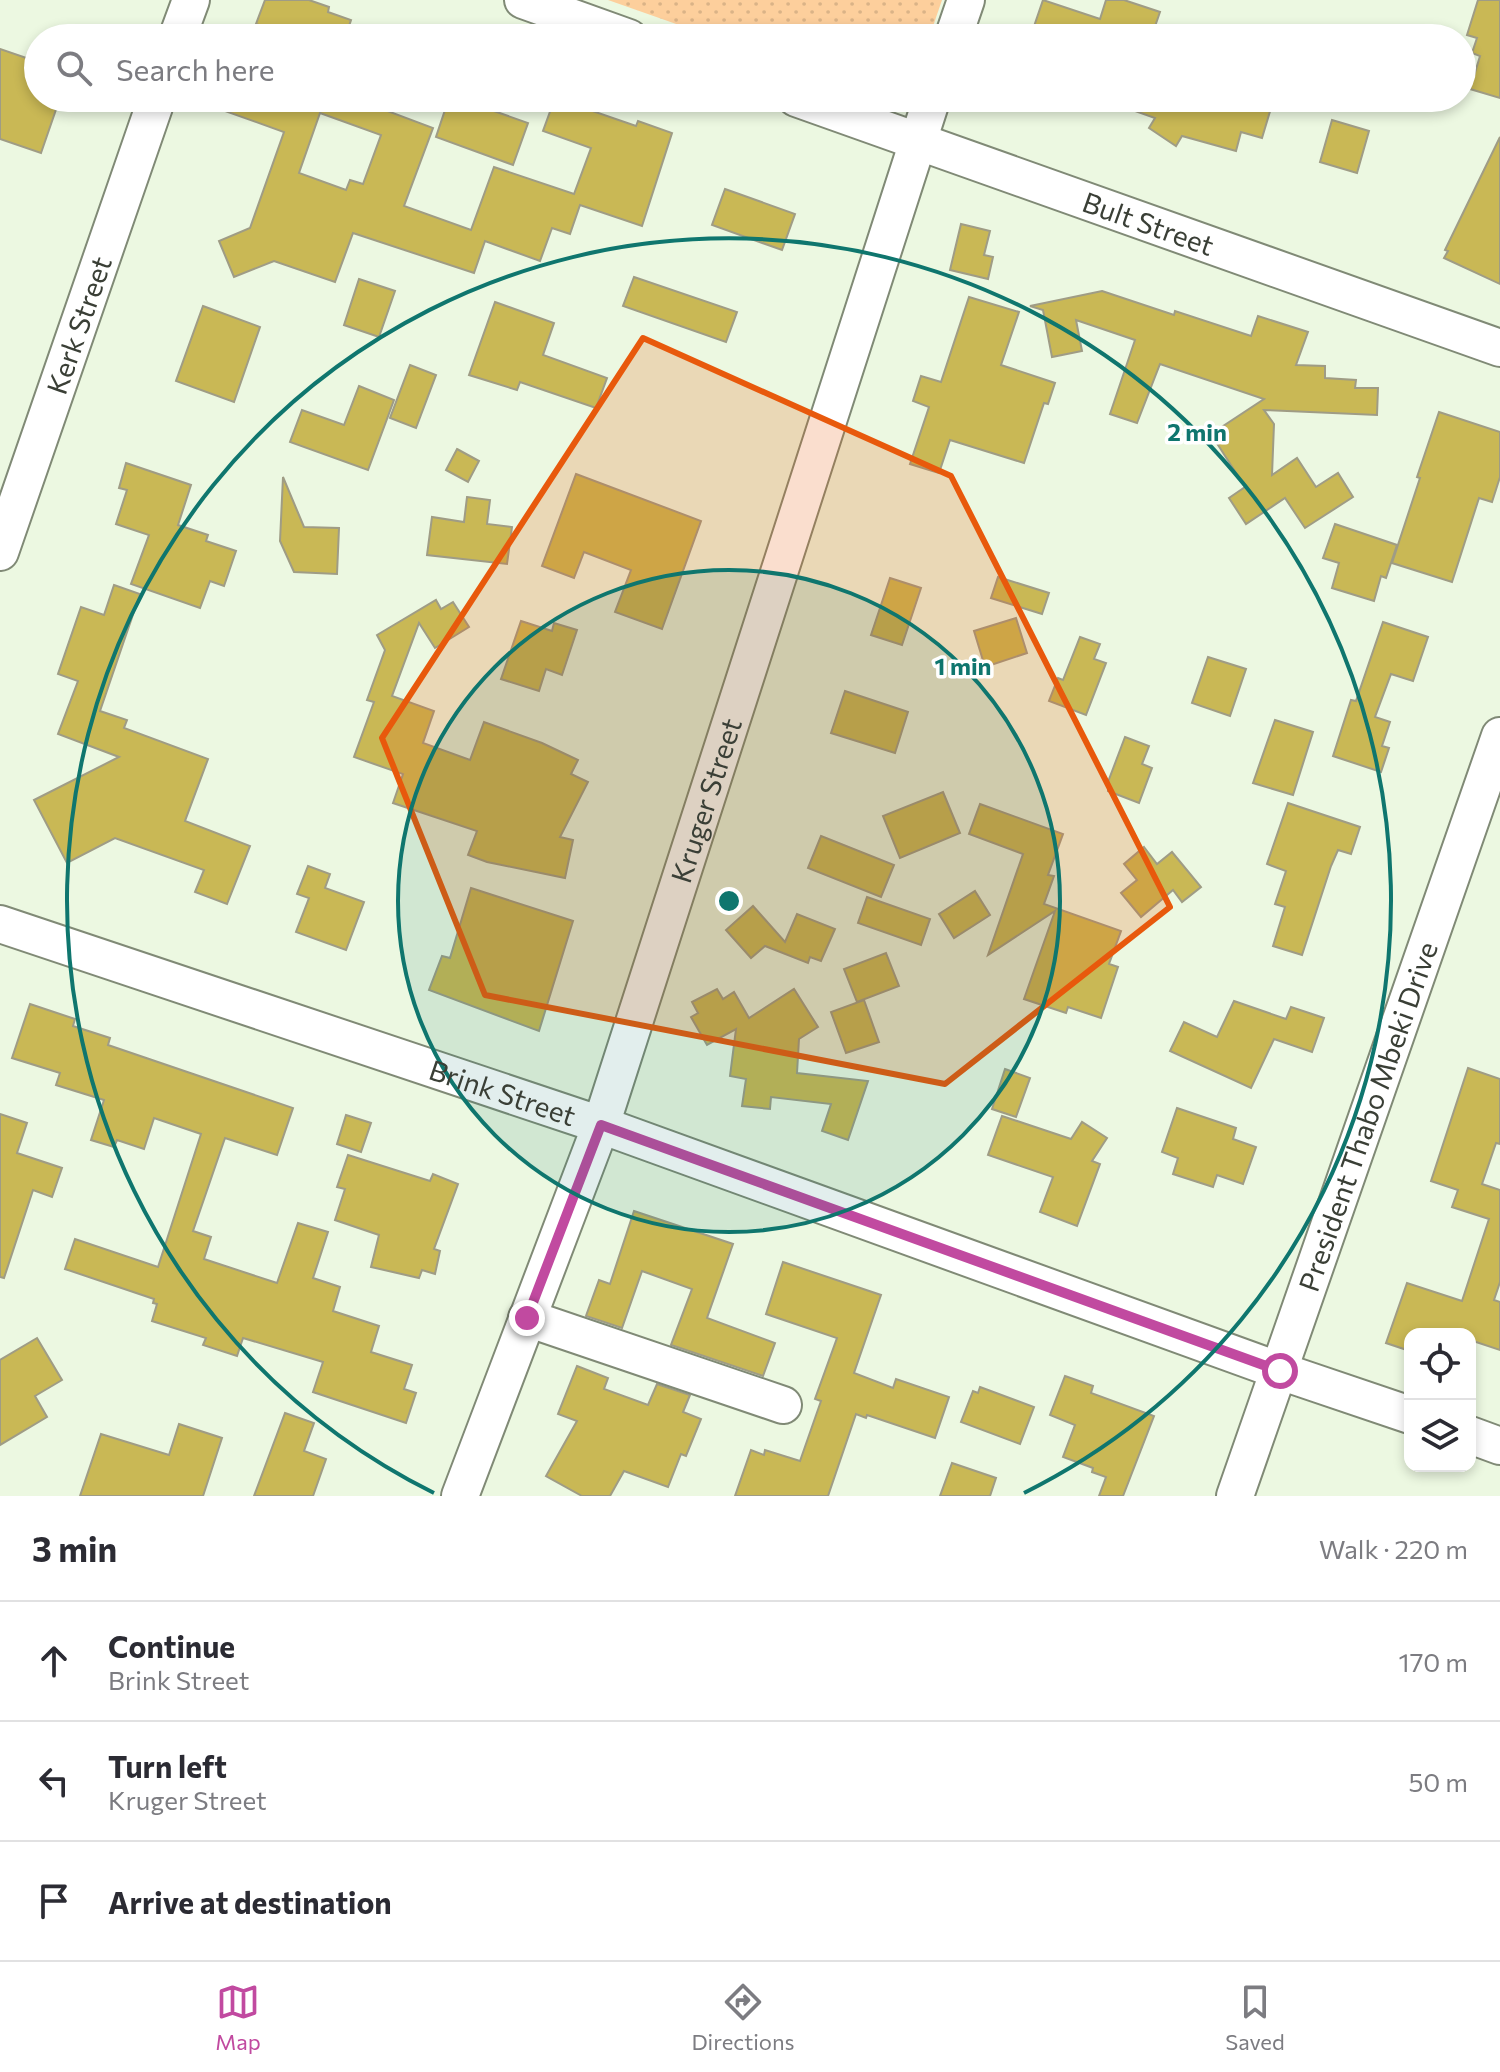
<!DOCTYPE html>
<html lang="en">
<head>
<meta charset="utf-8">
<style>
  :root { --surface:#fff; --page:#f7f7f7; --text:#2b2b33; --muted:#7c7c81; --line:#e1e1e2; --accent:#c14aa0 }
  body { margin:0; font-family:Commissioner,sans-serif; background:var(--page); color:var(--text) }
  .controls { position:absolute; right:24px; bottom:24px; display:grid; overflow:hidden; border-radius:16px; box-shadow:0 4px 12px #0003 }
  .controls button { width:72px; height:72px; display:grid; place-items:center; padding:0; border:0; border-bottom:2px solid var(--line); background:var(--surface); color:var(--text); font:40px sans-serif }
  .stop { position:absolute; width:24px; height:24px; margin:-18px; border:6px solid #c14aa0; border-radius:50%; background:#fff }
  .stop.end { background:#c14aa0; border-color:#fff; box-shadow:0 2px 8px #0008 }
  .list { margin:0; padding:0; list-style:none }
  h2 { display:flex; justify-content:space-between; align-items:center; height:104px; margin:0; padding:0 32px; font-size:34px }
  h2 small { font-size:26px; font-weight:400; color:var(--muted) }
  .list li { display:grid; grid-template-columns:52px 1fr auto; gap:24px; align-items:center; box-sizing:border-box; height:120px; padding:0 32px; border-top:2px solid var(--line) }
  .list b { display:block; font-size:30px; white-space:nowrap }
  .list p { margin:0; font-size:26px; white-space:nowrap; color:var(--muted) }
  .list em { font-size:26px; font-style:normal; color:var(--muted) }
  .icon { flex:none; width:44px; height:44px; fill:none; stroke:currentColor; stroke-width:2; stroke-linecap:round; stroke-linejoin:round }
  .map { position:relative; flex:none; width:1500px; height:1496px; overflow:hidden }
  .search { position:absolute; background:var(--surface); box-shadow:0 4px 12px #0003; left:24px; right:24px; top:24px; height:88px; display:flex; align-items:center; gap:20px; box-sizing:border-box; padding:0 28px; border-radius:44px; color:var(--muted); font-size:30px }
  .sheet { height:464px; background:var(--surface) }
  nav { display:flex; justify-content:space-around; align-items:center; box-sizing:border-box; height:112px; border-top:2px solid var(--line); background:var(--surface); font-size:22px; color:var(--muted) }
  nav a { display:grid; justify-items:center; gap:4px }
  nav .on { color:var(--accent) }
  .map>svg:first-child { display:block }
  .park { fill:url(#park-dots) }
  .building { fill:#c9b855; stroke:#9f9c85; stroke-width:2; fill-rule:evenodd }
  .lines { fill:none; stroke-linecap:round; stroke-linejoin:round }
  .minor-casing { stroke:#808a76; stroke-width:40 }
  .minor { stroke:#fff; stroke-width:36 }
  .route { stroke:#c14aa0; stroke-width:10 }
  .marked { fill:#e8590c; fill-opacity:0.2; stroke:#e8590c; stroke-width:6; stroke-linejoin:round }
  .ring { fill:none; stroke:#0f766e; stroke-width:4 }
  .labels { text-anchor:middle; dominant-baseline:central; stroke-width:7; stroke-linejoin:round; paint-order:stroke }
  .street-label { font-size:28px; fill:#3a3f36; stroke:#fff }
  .centre { fill:#0f766e; stroke:#fff; stroke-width:4 }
  .ring-label { font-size:24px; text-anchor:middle; font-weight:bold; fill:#0f766e; stroke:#fff; stroke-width:7; stroke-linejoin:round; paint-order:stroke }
</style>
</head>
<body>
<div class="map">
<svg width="1500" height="1496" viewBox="0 0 1500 1496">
  <defs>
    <pattern id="park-dots" width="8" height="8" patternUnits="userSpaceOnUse" patternTransform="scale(2)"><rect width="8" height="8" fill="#fdcf9c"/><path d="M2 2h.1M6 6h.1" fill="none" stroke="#dab387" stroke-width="1.8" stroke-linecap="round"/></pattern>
  </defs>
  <rect width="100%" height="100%" fill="#ecf8e1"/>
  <polygon class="park" points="608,0 942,0 929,38 716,38"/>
  <g class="building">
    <polygon points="265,0 309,0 329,7 328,12 351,20 345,38 295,38 256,24"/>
    <polygon points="1043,0 1100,19 1106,0 1124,0 1160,12 1151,38 1030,38"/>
    <polygon points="1478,0 1500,0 1500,98 1470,89 1480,56 1472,53 1477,38 1467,35"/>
    <polygon points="0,49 38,62 38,98 60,98 41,153 0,139"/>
    <path d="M197 98H386L382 109 433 128 404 206 471 230 494 167 574 194 591 148 543 131 555 98 636 126 638 121 672 133 642 226 580 205 570 234 552 228 540 261 485 241 474 273 353 233 335 282 274 261 234 277 219 241 250 228 284 132 197 101ZM320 113 381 135 363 184 350 180 346 190 299 173Z"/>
    <polygon points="449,98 457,98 528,123 513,165 436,137"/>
    <polygon points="1107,98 1274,98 1262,138 1241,132 1236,151 1182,136 1176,146 1149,128 1155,118 1107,101"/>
    <polygon points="1332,120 1369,131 1357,173 1320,162"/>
    <polygon points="1500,137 1500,284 1444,258 1448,251 1445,250"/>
    <polygon points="725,189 795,214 782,250 712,225"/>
    <polygon points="961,224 990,231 984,255 993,257 988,279 950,270"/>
    <polygon points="634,277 737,312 726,342 623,306"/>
    <polygon points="359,279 395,291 379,337 344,325"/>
    <polygon points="1102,291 1174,315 1175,311 1251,336 1258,316 1308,332 1296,365 1325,366 1325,378 1356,380 1355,388 1378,388 1377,415 1264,410 1274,424 1272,475 1297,458 1316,487 1338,473 1353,497 1305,528 1285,498 1246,524 1229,498 1245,487 1211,434 1264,399 1160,364 1137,423 1110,414 1135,340 1076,320 1082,351 1052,357 1043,310 1030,306"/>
    <polygon points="969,297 1019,312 1001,365 1055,383 1048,404 1044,403 1024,463 950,440 939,473 910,464 929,407 913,401 921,376 941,382"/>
    <polygon points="495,302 554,323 543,355 607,378 596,408 520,382 517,390 469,375"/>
    <polygon points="203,306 260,327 234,402 176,381"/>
    <polygon points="410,365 436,375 416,428 390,418"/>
    <polygon points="359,386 394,400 368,470 290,442 302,410 344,425"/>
    <polygon points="1439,412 1500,432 1500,477 1492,502 1479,498 1452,582 1392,563 1420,478 1417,477"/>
    <polygon points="457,449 479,461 468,482 446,470"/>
    <polygon points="126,463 191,485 178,525 208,535 206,541 236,551 224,586 210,581 200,608 131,584 149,535 116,524 127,490 119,488"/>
    <polygon points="576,474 701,521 662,629 615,612 631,570 584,552 574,578 542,566"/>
    <polygon points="283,477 304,527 339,528 337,574 294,572 280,541"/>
    <polygon points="467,497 490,500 487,524 512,527 507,564 427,555 432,517 464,522"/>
    <polygon points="1335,524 1397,545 1386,578 1381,576 1374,601 1332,588 1339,563 1323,558"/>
    <polygon points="998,577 1049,593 1042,614 991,598"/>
    <polygon points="890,578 921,588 902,645 871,635"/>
    <polygon points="114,585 140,594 100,711 127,720 124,728 208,759 185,821 250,846 227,904 195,892 204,870 115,838 67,863 34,800 119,757 58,734 78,681 58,674 81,607 104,615"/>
    <polygon points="436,600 441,609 453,602 469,627 435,648 419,623 392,696 434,711 423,743 470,760 484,722 542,743 578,760 571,774 588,782 560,837 573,840 565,878 487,862 468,855 477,831 393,803 403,774 354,757 374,702 367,700 385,650 377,635"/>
    <polygon points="1016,618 1027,653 985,667 974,631"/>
    <polygon points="521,621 552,631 554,623 577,630 562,675 546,669 539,691 501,679"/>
    <polygon points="1383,622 1428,637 1413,681 1391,674 1375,717 1390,722 1382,746 1389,748 1381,772 1333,756 1351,700 1356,701"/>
    <polygon points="1080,637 1100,644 1094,659 1106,663 1086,715 1049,701 1058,678 1063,680"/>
    <polygon points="1208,657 1246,669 1230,716 1192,703"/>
    <polygon points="845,691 908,712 895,753 831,733"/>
    <polygon points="1275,720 1313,732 1293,795 1253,783"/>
    <polygon points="1125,737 1149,746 1142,764 1152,768 1139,803 1108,791 1108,782"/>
    <polygon points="943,792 960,833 900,858 883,816"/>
    <polygon points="1288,803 1360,827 1351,854 1338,850 1331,866 1302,955 1273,946 1285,907 1275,904 1286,871 1267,864"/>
    <polygon points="980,804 1063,834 1048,875 1054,876 1044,904 1121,931 1109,964 1118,967 1101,1018 1068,1007 1066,1013 1024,999 1055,911 988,955 1023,854 969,834"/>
    <polygon points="821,836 894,865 881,897 808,868"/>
    <polygon points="1144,847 1157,864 1172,852 1201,887 1182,902 1173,890 1141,917 1121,893 1137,880 1124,864"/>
    <polygon points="308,866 330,874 325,888 364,902 346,950 296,932 309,898 297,894"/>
    <polygon points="471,888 573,921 539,1031 429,990 442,956 450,958"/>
    <polygon points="975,891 990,915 954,938 939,914"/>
    <polygon points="867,897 930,919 921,945 858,923"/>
    <polygon points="753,906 785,942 797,914 835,929 821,961 810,957 808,963 765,946 751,958 726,930"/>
    <polygon points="886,953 899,986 857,1002 844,969"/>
    <polygon points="717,989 723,999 734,992 749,1018 794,989 818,1027 799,1039 797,1073 868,1081 848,1140 822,1131 831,1104 771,1097 770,1109 742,1106 746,1079 730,1076 736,1029 707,1045 691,1017 698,1013 692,1002"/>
    <polygon points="864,1000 879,1042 846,1053 831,1012"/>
    <polygon points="1234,1001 1286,1019 1291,1007 1324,1018 1312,1052 1274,1039 1251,1088 1170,1051 1184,1022 1217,1037"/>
    <polygon points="30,1004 75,1019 73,1026 110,1038 108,1045 293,1108 277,1155 225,1138 193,1231 211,1237 204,1259 277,1283 298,1223 328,1232 313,1278 340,1287 333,1311 379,1326 371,1352 412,1365 404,1389 416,1393 406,1423 313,1392 323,1362 243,1338 237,1356 203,1345 206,1338 152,1321 157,1304 153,1303 154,1299 65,1269 75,1239 158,1267 201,1134 154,1118 144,1149 117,1140 114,1147 91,1140 104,1100 56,1085 60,1073 12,1058"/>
    <polygon points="1468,1068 1500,1079 1500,1144 1496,1143 1482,1184 1500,1190 1500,1282 1494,1300 1500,1302 1500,1350 1470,1340 1470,1334 1410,1334 1410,1351 1386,1343 1407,1283 1462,1301 1489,1219 1452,1207 1458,1190 1431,1181"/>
    <polygon points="1005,1069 1030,1078 1016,1117 992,1109"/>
    <polygon points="1177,1108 1236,1128 1233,1139 1256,1147 1243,1184 1217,1175 1213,1187 1173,1174 1178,1158 1162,1152"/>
    <polygon points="0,1114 27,1123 17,1153 62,1168 52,1197 33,1190 4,1278 0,1277"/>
    <polygon points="346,1115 371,1123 361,1152 337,1144"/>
    <polygon points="1002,1116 1071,1139 1082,1122 1107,1138 1092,1161 1100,1164 1077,1226 1040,1212 1053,1177 988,1155"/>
    <polygon points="348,1155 430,1181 433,1174 458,1184 434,1249 440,1251 435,1274 422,1270 419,1278 371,1267 379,1235 335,1220 345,1189 337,1187"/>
    <polygon points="634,1211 733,1244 707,1318 775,1343 763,1376 671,1345 692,1289 642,1271 622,1328 586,1316 599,1280 610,1284"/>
    <polygon points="783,1262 881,1295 854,1373 893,1388 896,1379 949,1397 935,1438 867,1415 866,1418 856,1414 828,1496 735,1496 751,1450 764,1455 765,1450 800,1461 821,1401 815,1399 837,1338 766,1314"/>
    <polygon points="37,1338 62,1380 35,1396 47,1417 0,1445 0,1360"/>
    <polygon points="577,1366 608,1378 604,1389 648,1405 657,1384 690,1395 683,1412 701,1419 686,1456 681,1454 668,1487 624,1471 610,1496 582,1496 546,1476 577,1421 558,1414"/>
    <polygon points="1065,1376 1093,1386 1091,1393 1154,1416 1123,1496 1099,1496 1106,1477 1092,1472 1093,1468 1063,1457 1075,1425 1050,1415"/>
    <polygon points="980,1387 1034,1407 1020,1444 961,1422 973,1391 978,1393"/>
    <polygon points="285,1413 314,1423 304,1451 326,1459 313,1496 254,1496"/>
    <polygon points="179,1424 222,1438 203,1496 80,1496 101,1434 169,1455"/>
    <polygon points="952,1463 996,1478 990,1496 940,1496"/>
  </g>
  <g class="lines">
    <defs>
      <g id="minor">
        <polyline points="523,0 629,38"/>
        <polyline points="177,38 191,0"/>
        <polyline points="953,38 966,0"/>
        <path id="s1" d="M796 98 1500 348"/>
        <path id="s2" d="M0 552 157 98"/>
        <path id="s3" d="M0 924 601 1125 1280 1371 1410 1415"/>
        <polyline points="527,1318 783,1405"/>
        <polyline points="1470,1435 1500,1446"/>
        <path id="s4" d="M460 1496 601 1125 932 98"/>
        <path id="s5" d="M1235 1496 1500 736"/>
      </g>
    </defs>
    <use href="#minor" class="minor-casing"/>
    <use href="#minor" class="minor"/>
  </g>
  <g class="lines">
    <polyline class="route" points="527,1318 601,1125 1280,1371"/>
  </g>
  <path class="marked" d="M643 338 951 476 1170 907 945 1084 485 995 382 738Z"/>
  <circle cx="729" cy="901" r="331" fill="#0f766e" fill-opacity=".12"/>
  <g class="ring">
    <circle cx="729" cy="901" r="331"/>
    <path d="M434 1493A662 662 0 1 1 1024 1493"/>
  </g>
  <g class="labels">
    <g class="street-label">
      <text stroke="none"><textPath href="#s1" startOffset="374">Bult Street</textPath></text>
      <text stroke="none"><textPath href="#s2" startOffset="240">Kerk Street</textPath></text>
      <text stroke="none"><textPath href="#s4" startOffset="738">Kruger Street</textPath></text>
      <text stroke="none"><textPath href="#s3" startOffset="530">Brink Street</textPath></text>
      <text stroke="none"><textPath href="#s5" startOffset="402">President Thabo Mbeki Drive</textPath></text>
    </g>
  </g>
  <circle cx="729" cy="901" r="12" class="centre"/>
  <g class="ring-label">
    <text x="1197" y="441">2 min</text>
    <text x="963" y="675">1 min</text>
  </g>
</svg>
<div class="controls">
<button><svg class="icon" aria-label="locate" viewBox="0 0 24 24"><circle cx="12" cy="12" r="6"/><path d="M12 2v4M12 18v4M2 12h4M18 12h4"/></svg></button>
<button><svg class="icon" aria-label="layers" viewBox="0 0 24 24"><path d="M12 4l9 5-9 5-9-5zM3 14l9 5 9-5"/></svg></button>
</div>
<div class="stop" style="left:1280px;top:1371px"></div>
<div class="stop end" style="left:527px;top:1318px"></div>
<div class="search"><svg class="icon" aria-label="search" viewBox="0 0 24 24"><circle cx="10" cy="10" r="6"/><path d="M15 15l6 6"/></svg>Search here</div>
</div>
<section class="sheet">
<h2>3 min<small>Walk · 220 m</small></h2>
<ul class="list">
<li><svg class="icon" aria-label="ahead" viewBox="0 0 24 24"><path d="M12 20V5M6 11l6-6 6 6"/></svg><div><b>Continue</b><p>Brink Street</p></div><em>170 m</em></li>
<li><svg class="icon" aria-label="left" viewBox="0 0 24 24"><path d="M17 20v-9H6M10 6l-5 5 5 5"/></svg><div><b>Turn left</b><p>Kruger Street</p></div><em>50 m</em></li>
<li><svg class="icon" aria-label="arrive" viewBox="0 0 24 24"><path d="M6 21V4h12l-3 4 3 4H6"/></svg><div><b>Arrive at destination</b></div></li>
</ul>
</section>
<nav>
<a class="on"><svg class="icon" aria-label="map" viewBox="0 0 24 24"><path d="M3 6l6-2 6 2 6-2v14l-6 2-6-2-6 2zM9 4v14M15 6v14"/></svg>Map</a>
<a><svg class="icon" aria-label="directions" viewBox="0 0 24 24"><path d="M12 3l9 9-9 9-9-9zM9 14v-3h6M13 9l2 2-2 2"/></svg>Directions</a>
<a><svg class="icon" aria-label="saved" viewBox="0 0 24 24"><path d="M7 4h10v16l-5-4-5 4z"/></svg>Saved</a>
</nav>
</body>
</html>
